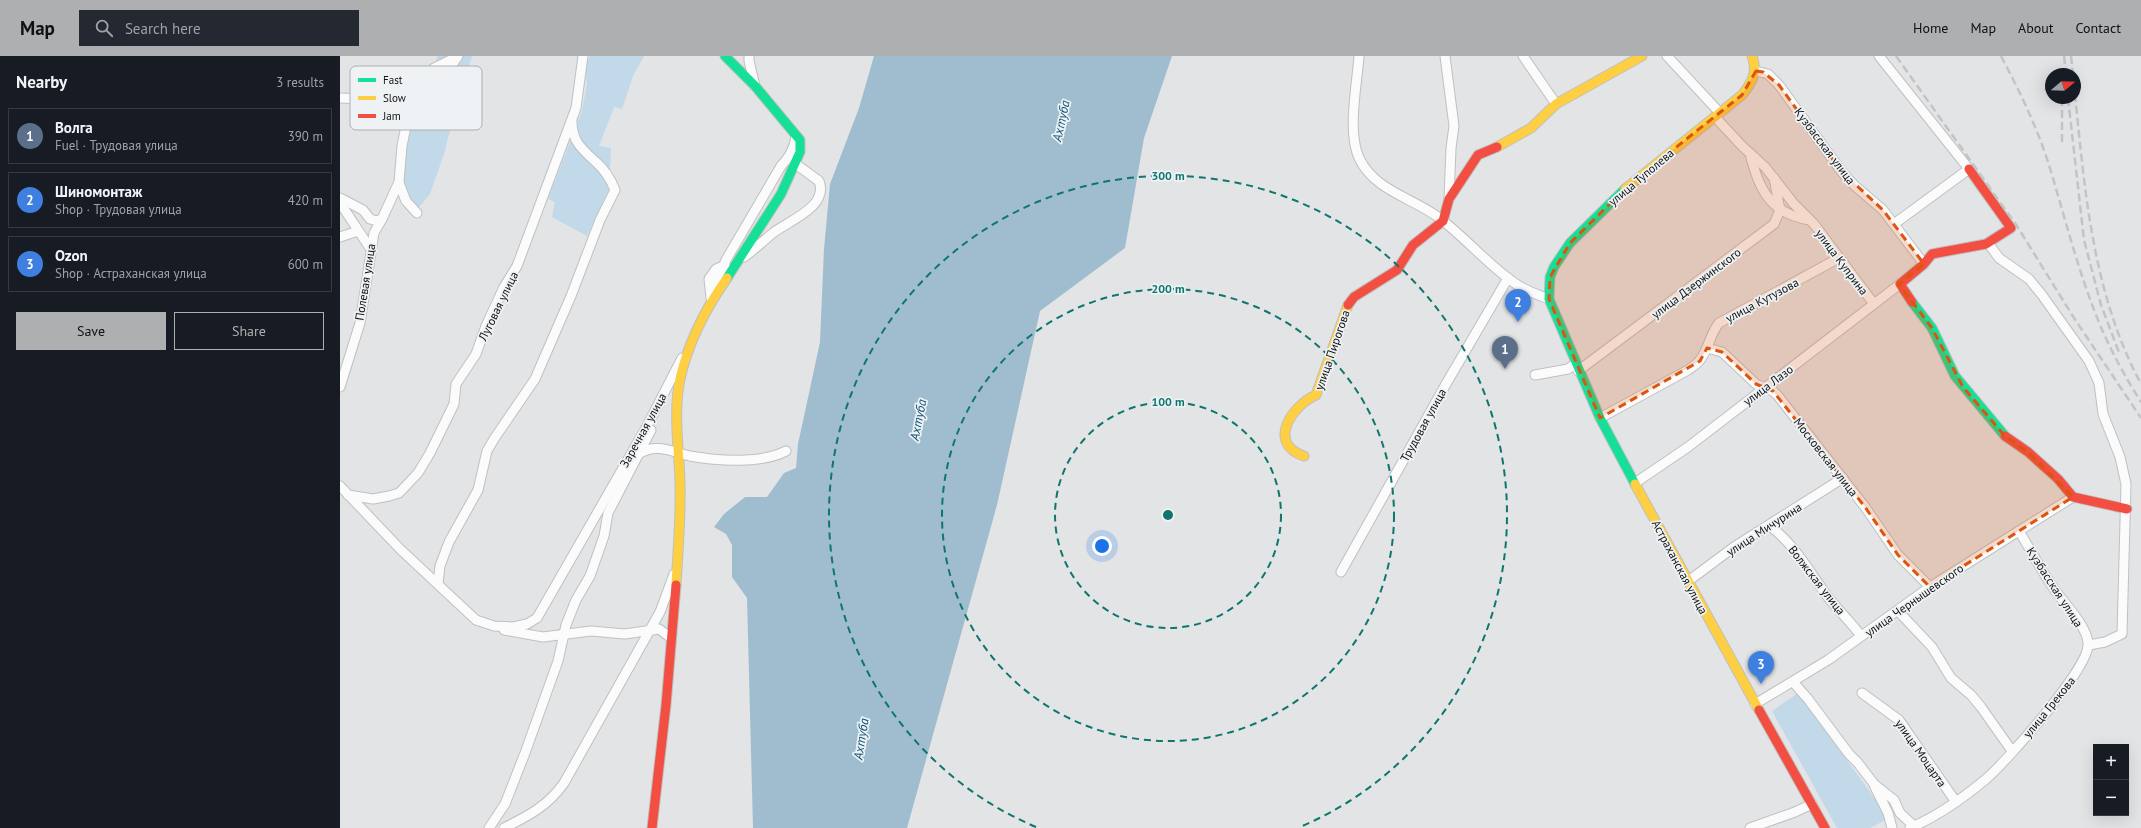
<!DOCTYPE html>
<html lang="en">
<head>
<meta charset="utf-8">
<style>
  :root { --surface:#171b24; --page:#242831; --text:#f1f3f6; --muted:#9ea1a6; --line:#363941; --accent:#adafb1 }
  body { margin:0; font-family:"PT Sans",sans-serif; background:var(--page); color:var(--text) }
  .controls { position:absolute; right:12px; bottom:12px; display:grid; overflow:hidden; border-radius:0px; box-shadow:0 4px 16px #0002 }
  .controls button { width:36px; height:36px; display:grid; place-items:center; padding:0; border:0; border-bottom:1px solid var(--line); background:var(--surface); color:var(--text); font:20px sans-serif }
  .compass { position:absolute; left:1705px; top:12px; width:36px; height:36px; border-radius:50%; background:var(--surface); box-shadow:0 4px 16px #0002; rotate:71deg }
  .you { position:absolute; left:762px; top:490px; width:14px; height:14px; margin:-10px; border:3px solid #fff; border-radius:50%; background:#1a73e8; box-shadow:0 0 0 6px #1a73e833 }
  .badge { display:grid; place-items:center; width:26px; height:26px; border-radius:50%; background:var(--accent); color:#fff; font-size:13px; font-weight:700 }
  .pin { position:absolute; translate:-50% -33px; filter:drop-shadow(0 1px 2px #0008) }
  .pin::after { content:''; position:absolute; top:21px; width:14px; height:12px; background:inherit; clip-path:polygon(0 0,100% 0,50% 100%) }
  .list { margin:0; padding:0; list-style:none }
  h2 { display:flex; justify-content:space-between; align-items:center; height:52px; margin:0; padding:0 16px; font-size:17px }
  h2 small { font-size:13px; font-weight:400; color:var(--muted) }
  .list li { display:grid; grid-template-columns:26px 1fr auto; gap:12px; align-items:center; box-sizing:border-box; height:56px; margin:0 8px 8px; padding:0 8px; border:1px solid var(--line); border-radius:0px }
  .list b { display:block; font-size:15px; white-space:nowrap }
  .list p { margin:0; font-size:13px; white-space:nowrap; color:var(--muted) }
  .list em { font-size:13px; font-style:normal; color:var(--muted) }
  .actions { display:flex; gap:8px; padding:12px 16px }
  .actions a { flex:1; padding:9px 0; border:1px solid var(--accent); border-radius:0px; text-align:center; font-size:14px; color:var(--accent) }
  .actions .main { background:var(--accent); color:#111 }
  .icon { flex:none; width:22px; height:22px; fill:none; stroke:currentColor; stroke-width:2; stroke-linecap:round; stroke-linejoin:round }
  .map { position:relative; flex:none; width:1801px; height:772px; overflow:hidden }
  header { display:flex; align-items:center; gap:24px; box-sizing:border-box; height:56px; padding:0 20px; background:var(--accent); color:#111 }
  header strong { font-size:19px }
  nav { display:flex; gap:22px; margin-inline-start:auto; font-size:14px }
  .search { width:280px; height:36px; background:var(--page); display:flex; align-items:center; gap:10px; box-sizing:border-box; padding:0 14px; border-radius:0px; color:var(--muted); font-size:15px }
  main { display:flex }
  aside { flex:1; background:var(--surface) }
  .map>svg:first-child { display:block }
  .green { fill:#c2d9e9 }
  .water { fill:#a0bdd0 }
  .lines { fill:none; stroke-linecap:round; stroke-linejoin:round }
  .street-casing { stroke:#bfc0c2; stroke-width:11 }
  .fast-casing { stroke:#bfc0c2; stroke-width:11 }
  .slow-casing { stroke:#bfc0c2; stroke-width:11 }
  .jam-casing { stroke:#bfc0c2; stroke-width:11 }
  .street { stroke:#fbfbfb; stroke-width:9 }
  .fast { stroke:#16e098; stroke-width:9 }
  .slow { stroke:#ffcf43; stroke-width:9 }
  .jam { stroke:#f24e42; stroke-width:9 }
  .rail { stroke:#c3c4c4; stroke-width:2.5; stroke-dasharray:8 4; stroke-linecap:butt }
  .marked { fill:#dd550c; fill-opacity:0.2; stroke:#dd550c; stroke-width:3; stroke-dasharray:8 5; stroke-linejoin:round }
  .ring { fill:none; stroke:#0f766e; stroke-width:2; stroke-dasharray:7 5 }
  .labels { text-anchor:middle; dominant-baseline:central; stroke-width:3.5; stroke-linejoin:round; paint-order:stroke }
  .street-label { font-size:12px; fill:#111213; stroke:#eef2f4 }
  .water-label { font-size:13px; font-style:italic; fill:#0c5378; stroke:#eef2f4 }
  .key { fill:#eef2f4; stroke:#acafb0; stroke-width:1 }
  .key-label { font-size:11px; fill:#111213 }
  .centre { fill:#0f766e; stroke:#eef2f4; stroke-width:2 }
  .ring-label { font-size:12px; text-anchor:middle; font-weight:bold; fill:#0f766e; stroke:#eef2f4; stroke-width:3.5; stroke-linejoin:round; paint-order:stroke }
</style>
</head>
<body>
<header>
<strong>Map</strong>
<div class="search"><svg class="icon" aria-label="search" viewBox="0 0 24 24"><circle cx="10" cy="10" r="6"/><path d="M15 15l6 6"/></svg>Search here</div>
<nav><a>Home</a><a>Map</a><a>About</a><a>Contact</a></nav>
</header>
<main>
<aside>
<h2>Nearby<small>3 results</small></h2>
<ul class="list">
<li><span class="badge" style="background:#5c6f8a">1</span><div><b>Волга</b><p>Fuel · Трудовая улица</p></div><em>390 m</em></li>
<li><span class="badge" style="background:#3f7fe0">2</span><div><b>Шиномонтаж</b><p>Shop · Трудовая улица</p></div><em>420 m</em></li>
<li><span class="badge" style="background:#3f7fe0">3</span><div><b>Ozon</b><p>Shop · Астраханская улица</p></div><em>600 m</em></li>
</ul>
<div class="actions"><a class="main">Save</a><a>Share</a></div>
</aside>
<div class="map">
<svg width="1801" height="772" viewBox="0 0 1801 772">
  <rect width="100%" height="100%" fill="#e2e4e6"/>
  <g class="green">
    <path d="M98 0H132L107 85 105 95 90 138 79 151H74C70 145 64 136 63 129 56 96 85 31 98 0Z"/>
    <polygon points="250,0 304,0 293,20 282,53 274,51 259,90 271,92 269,133 247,180 212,161 215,146 208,143 242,55 247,28 245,11"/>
    <polygon points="1458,637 1549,762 1530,772 1497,772 1432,655"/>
  </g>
  <polygon class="water" points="534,0 832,0 804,82 785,192 700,255 657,449 567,772 413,772 407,542 392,521 392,489 386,478 374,471 384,458 405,441 427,441 444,417 456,412 458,388 480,286 484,193 490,128 519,52"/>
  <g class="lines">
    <defs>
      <g id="street">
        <polyline points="409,0 409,5 415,30"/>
        <path d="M1019 0C1017 29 1007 75 1019 102 1035 135 1071 141 1098 161 1125 181 1149 210 1176 228 1186 235 1198 239 1209 243"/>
        <polyline points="1105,0 1114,70 1111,92 1109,143"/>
        <polyline points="1183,0 1216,48"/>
        <polyline points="1327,0 1380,57"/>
        <polyline points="1539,0 1629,113 1554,168"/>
        <polyline points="1416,15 1428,18 1439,29 1502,116 1515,130 1543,154 1584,208"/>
        <polyline points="0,42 46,44 73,52"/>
        <polyline points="1375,61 1402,90 1425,111 1454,148 1474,168 1534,248"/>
        <polyline points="66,70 58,54 46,44 69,34 79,28 94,12 117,1"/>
        <path d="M1410 97C1418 132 1430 158 1470 164"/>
        <polyline points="59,127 66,145 77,157"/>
        <polyline points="0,142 23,154 30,163 37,165 42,163"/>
        <polyline points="0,147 30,192"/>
        <polyline points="0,181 18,175"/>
        <polyline points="1648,187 1659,202 1689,223 1702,239 1749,305 1759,327 1763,358 1780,401 1786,428 1782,578 1765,586 1749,589"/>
        <path d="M404 201C414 194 423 185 433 177 448 165 489 151 479 125L457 109"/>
        <path d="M372 238 386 204 441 110C450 101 454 93 456 81"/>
        <polyline points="371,242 369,223 376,213 385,209"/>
        <polyline points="1367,292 1382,296 1416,328 1433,335 1438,340 1525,451 1558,499 1590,531"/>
        <polyline points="1238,315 1434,168 1440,154 1434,122"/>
        <polyline points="1195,319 1228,313 1235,308"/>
        <polyline points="0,331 20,267 34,177 42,163 59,126 62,90 67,65 73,52 98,30 118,0"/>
        <path d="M1260 362 1348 314C1352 311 1357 308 1360 304 1369 292 1370 278 1379 267L1499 202"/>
        <path d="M300 397C317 387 333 396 350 400 378 405 421 408 446 395"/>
        <polyline points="1295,427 1348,391 1560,228"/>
        <polyline points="0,430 60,493 136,564 154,570 173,571 187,568 197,562 306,372 342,302"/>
        <polyline points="8,439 33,443 49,440 59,437 78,417 90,397 114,348 116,328 136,298 146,270 164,231 177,210 236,52 243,0"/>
        <path d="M1430 470C1454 488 1470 516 1487 540 1498 554 1511 566 1521 580"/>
        <polyline points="1001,516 1106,328 1168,222"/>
        <polyline points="1347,526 1394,491 1503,422"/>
        <path d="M98 527 100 510 109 486 138 434 147 395 154 383 195 323 231 240 260 164 275 134C271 124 265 114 257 107 243 94 232 86 232 66"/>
        <polyline points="1558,555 1592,591 1611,622 1631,639 1641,651 1672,695"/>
        <polyline points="164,574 203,581 251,575 285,578 319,573 331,582"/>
        <polyline points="1453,626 1468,643 1509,698 1518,707 1534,728 1554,744 1560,757 1574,770"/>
        <polyline points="1522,637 1559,664 1616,746"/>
        <polyline points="1415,648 1488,604 1590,531 1733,441"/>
        <polyline points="1535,731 1548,757 1552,772"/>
        <polyline points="149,772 165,748 185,697 218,605 226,569 236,544 250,520 264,480 268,457 311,374"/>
        <path d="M164 772C188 760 208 750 224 727L320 556 334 518"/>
        <polyline points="1410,772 1455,756 1472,748"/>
        <path d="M1570 772C1598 760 1622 743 1646 723 1667 705 1748 613 1748 589 1749 571 1721 544 1712 530 1700 512 1690 493 1679 475"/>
      </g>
      <g id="fast">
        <polyline points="385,0 415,30 460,84 460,96 441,138 387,222"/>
        <polyline points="1285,133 1230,187 1214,211 1210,221 1209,243 1260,362 1295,428"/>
        <polyline points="1572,246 1592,272 1615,320 1665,380"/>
      </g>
      <g id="slow">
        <polyline points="1157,91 1191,72 1216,48 1302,0"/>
        <path d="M1285 133 1402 39C1412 27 1418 16 1412 0"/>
        <path d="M964 400C927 388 951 350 976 339L1008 249"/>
        <polyline points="1295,428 1419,654"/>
        <path d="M336 529C338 495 341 460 340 426 339 392 333 357 340 323 348 287 366 252 387 222"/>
      </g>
      <g id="jam">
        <polyline points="1572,246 1560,228 1584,208 1592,198 1646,188 1671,172 1629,113"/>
        <polyline points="1008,249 1014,241 1057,214 1073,189 1103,165 1109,143 1138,99 1157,91"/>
        <polyline points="1665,380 1688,396 1718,423 1733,441 1787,453"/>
        <polyline points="1419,654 1485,772"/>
        <polyline points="312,772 326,649 336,529"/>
      </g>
    </defs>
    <use href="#street" class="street-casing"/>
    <use href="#fast" class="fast-casing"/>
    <use href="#slow" class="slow-casing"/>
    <use href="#jam" class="jam-casing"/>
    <use href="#street" class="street"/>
    <use href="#fast" class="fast"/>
    <use href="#slow" class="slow"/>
    <use href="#jam" class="jam"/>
    <g class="rail">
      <polyline points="1556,0 1677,170 1734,262 1801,362"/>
      <path d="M1661 0C1679 34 1696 69 1708 106 1723 154 1735 204 1753 251 1765 284 1782 316 1801 346"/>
      <polyline points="1724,0 1726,18"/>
      <polyline points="1731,0 1733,18"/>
      <path d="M1735 38C1745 138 1753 238 1801 328"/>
      <polyline points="1722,42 1722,87"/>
      <polyline points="1728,42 1744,184 1761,249 1780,299"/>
    </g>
  </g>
  <path class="marked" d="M1416 15 1423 16 1439 29 1502 116 1543 154 1584 208 1559 228 1592 272 1623 331 1664 379 1688 396 1733 441 1590 531 1558 499 1525 451 1433 335 1416 328 1382 296 1367 292 1360 305 1260 362 1209 243 1210 221 1230 187 1291 127 1402 39Z"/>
  <g class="ring">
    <circle cx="828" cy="459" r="113"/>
    <circle cx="828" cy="459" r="226"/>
    <path d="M696 771A339 339 0 1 1 960 771"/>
  </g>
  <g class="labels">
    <g class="street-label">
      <text transform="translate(1485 90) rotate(53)">Кузбасская улица</text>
      <text transform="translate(1301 121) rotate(-40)">улица Туполева</text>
      <text transform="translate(1502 206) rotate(53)">улица Куприна</text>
      <text transform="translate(25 226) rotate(-81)">Полевая улица</text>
      <text transform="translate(1356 227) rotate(-37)">улица Дзержинского</text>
      <text transform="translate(1422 244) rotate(-28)">улица Кутузова</text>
      <text transform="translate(158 250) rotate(-64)">Луговая улица</text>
      <text transform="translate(992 294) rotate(-71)">улица Пирогова</text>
      <text transform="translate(1428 329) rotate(-37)">улица Лазо</text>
      <text transform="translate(1083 369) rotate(-61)">Трудовая улица</text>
      <text transform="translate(303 374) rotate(-61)">Заречная улица</text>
      <text transform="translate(1486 401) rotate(52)">Московская улица</text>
      <text transform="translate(1424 473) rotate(-33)">улица Мичурина</text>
      <text transform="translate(1340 511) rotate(62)">Астраханская улица</text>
      <text transform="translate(1477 524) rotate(52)">Волжская улица</text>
      <text transform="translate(1715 531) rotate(57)">Кузбасская улица</text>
      <text transform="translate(1574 544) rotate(-35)">улица Чернышевского</text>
      <text transform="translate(1709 651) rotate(-51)">улица Грекова</text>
      <text transform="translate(1581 697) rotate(55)">улица Моцарта</text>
    </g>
    <g class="water-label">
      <text transform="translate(721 65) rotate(-78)">Ахтуба</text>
      <text transform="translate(578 364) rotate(-79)">Ахтуба</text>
      <text transform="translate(521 683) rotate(-81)">Ахтуба</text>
    </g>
  </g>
  <rect x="10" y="10" width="132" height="64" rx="6" class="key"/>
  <rect x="18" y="22" width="18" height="4" fill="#16e098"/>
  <rect x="18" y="40" width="18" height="4" fill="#ffcf43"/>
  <rect x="18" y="58" width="18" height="4" fill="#f24e42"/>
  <g class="key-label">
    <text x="43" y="28">Fast</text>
    <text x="43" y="46">Slow</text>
    <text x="43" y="64">Jam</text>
  </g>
  <circle cx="828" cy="459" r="6" class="centre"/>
  <g class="ring-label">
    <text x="828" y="124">300 m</text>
    <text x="828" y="237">200 m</text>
    <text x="828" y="350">100 m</text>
  </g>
</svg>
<div class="controls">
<button>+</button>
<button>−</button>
</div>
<svg class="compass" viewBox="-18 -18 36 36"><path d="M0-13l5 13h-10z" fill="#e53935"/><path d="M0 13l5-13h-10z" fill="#9ea1a6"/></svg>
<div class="you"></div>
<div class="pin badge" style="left:1165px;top:313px;background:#5c6f8a">1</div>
<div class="pin badge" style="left:1178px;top:266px;background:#3f7fe0">2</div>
<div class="pin badge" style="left:1421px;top:628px;background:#3f7fe0">3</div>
</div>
</main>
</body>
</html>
